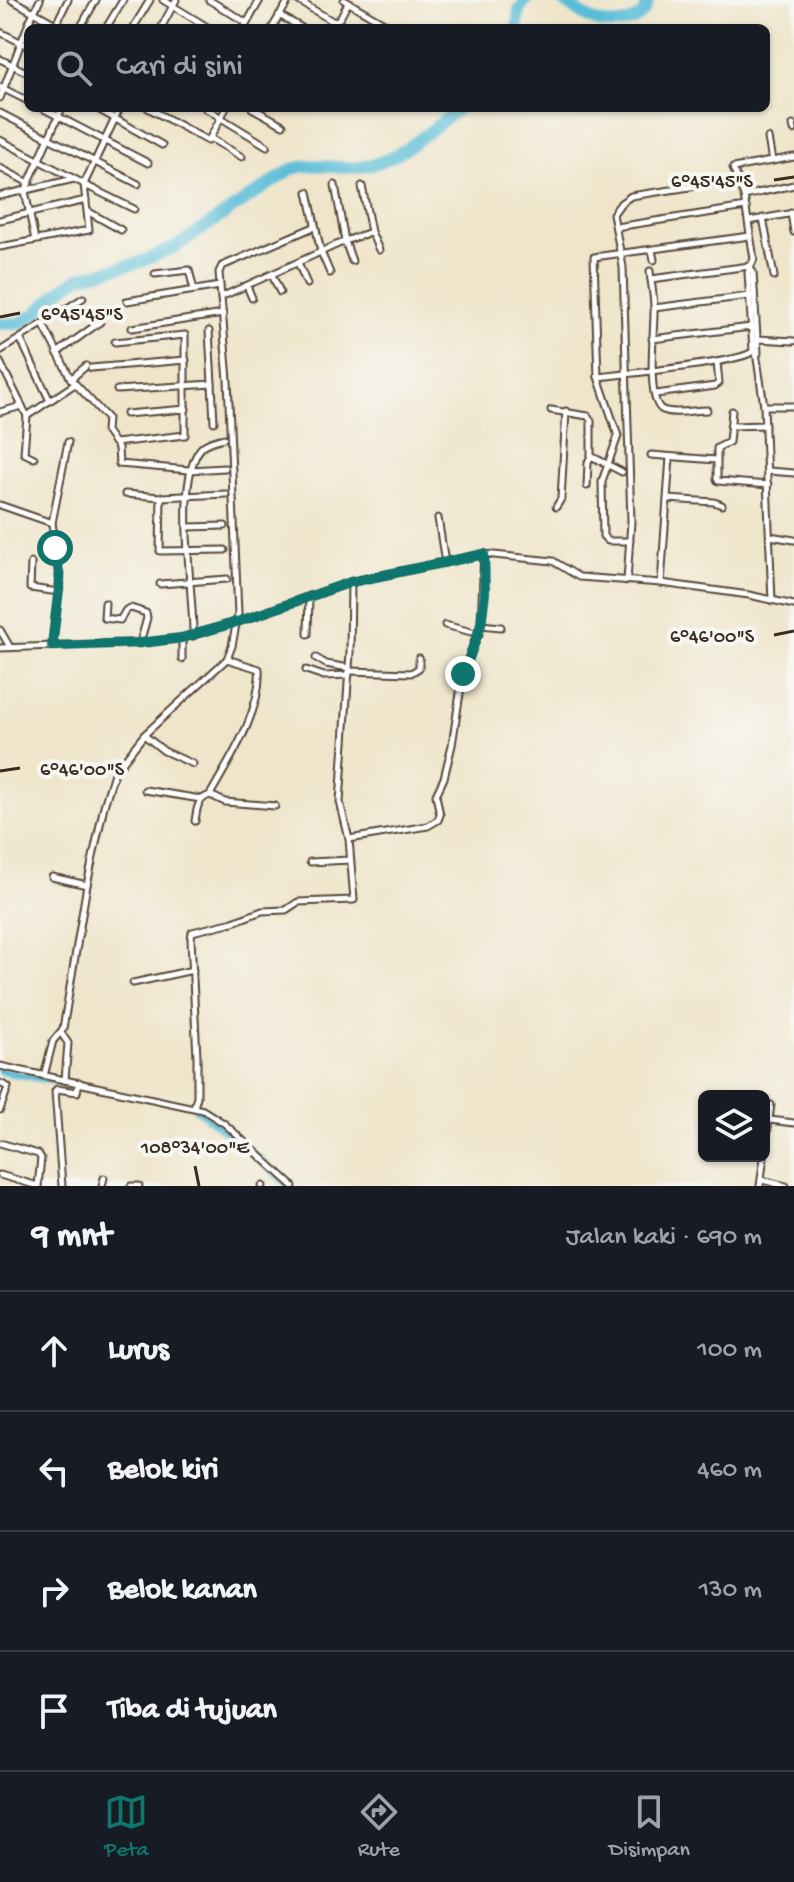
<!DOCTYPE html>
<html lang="id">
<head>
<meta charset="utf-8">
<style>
  :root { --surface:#171b24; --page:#20242c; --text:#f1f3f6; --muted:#9ea1a6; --line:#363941; --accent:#0f766e }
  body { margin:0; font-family:"Gochi Hand",sans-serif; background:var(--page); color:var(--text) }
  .controls { position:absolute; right:24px; bottom:24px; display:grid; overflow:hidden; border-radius:12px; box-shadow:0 2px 6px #0004 }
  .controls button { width:72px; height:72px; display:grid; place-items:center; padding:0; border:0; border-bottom:2px solid var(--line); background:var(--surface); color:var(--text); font:40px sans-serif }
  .stop { position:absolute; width:24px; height:24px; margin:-18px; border:6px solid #0f766e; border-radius:50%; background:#fff }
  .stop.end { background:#0f766e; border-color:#fff; box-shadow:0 2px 8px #0008 }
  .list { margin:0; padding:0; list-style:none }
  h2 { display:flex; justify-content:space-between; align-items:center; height:104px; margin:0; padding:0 32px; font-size:34px }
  h2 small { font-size:26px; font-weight:400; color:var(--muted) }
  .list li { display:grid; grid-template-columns:52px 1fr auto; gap:24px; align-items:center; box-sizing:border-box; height:120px; padding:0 32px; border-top:2px solid var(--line) }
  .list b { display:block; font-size:30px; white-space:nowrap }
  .list em { font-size:26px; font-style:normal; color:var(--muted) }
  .icon { flex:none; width:44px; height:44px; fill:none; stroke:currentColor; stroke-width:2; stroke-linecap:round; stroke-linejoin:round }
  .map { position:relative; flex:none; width:794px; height:1186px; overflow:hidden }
  .search { position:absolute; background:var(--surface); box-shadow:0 2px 6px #0004; left:24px; right:24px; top:24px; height:88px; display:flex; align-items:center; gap:20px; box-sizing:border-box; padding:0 28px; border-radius:12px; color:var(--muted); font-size:30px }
  .sheet { height:584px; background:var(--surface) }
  nav { display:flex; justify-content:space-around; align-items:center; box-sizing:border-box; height:112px; border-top:2px solid var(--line); background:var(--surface); font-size:22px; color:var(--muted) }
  nav a { display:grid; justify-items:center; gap:4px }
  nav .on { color:var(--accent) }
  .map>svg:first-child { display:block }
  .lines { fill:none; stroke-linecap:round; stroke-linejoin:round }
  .canal { stroke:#59bdd7; stroke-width:7 }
  .river { stroke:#59bdd7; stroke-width:12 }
  .street-casing { stroke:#564638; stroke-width:9 }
  .street { stroke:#fff; stroke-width:5 }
  .route { stroke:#0f766e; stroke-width:10 }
  .ticks { fill:none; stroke:#3b2a1e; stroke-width:3 }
  .ticks-label { font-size:20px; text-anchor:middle; fill:#3b2a1e; stroke:#f6f6f2; stroke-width:8; stroke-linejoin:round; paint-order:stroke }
</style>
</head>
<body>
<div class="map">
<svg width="794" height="1186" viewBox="0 0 794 1186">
  <rect width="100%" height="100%" fill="#f6f6f2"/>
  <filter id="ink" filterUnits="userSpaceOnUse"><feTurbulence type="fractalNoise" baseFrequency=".0125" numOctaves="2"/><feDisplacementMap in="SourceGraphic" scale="16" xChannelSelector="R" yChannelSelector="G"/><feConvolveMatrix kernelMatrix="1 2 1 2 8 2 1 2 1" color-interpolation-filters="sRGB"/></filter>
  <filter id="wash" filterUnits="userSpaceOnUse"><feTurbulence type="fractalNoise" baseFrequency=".006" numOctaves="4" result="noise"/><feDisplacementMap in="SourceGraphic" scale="32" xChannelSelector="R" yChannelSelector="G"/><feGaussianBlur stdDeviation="1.8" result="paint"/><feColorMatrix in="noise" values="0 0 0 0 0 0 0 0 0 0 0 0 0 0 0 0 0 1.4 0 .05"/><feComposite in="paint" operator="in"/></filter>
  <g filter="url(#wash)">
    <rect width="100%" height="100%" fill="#efe5ca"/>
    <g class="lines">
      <g class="canal">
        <polyline points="0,1071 97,1089"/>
        <polyline points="195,1108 260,1159 288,1186"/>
      </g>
      <g class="river">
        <path d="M562 0C572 7 584 17 595 21 615 28 645 24 648 0"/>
        <polyline points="517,28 519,10 526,0"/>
        <path d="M0 324 20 323 35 314 66 286 80 277 141 262 177 246 292 169C320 161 332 170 359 167 396 164 431 129 459 108"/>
      </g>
    </g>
  </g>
  <g filter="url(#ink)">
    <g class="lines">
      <defs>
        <g id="street">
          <polyline points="12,0 63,28"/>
          <polyline points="163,0 209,28"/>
          <polyline points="209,0 247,23"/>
          <polyline points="297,0 334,22 340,18 348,3"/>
          <polyline points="344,0 389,26"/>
          <polyline points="279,15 302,28"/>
          <polyline points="56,24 68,0"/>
          <polyline points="80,28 96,0"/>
          <polyline points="106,28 123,0"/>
          <polyline points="133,28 150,0"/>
          <polyline points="161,28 176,0"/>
          <polyline points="244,28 260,0"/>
          <polyline points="272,28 289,0"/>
          <polyline points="0,32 28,46"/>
          <polyline points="0,59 28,73"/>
          <polyline points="0,87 28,101"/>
          <polyline points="0,98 29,22 40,0"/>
          <polyline points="42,108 148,163"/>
          <polyline points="96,108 162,145"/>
          <polyline points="148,108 208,141 210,138 242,157"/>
          <polyline points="205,108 267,146"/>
          <polyline points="252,108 283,125"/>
          <polyline points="0,113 138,184"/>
          <polyline points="793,125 794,130"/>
          <polyline points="210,138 226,108"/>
          <polyline points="768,138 772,161"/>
          <polyline points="0,140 84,184 120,108"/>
          <polyline points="0,168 29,183"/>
          <polyline points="85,185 134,209"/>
          <polyline points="335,185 345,241 352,261"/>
          <polyline points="362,186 371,232 379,250"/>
          <polyline points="308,192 321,252 330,273"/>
          <polyline points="0,196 74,179"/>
          <polyline points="744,196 794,185"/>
          <polyline points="89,212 121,230"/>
          <polyline points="791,213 794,232"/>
          <polyline points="763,218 774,276"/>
          <polyline points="0,220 86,200"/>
          <polyline points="749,221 794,213"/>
          <polyline points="616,227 746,207"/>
          <polyline points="35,240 25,191 62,108"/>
          <polyline points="0,247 89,230 84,184"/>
          <polyline points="652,250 654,260"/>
          <polyline points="298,263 307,284"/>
          <polyline points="750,269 753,272 758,353"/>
          <path d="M650 271C651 283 654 296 654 308 655 326 645 403 663 410 675 415 694 410 707 410"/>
          <polyline points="155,274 189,270 194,290"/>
          <polyline points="272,275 280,292"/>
          <polyline points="651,279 750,266"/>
          <polyline points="220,286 219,272 222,266 314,227"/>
          <polyline points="247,286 252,298"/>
          <polyline points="221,297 345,241 371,232"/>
          <polyline points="654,308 749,296"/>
          <polyline points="44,326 71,379 107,418 106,431 118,448 119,464 189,470 225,468"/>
          <polyline points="132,328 223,314"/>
          <polyline points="652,339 751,327"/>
          <polyline points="757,339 794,341"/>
          <polyline points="21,340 50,401"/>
          <polyline points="0,351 83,298"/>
          <polyline points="753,351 748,272 754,259 744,196 733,168 794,157"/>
          <polyline points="57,353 100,322"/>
          <polyline points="0,362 27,416"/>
          <polyline points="91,368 186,360"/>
          <polyline points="598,377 594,257 750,236"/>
          <polyline points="71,379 86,366"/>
          <polyline points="212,384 214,422"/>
          <polyline points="117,390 212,384 209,331"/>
          <polyline points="656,394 715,386 719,383 717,362"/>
          <polyline points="764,406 794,406"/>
          <polyline points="551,410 588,416 591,421 591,456"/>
          <polyline points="732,411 729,442 717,448 717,479 718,481 768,485"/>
          <polyline points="0,412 22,406"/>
          <polyline points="126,414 186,409"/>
          <polyline points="731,426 765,425"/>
          <polyline points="115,443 185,435 185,335 115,342"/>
          <polyline points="651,455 716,460"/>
          <polyline points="34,458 24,453 27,416 75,384"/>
          <polyline points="768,471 794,473"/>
          <polyline points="587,486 588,462 591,456 622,472"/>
          <polyline points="125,494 161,497 226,494"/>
          <polyline points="161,497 160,551 225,550"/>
          <polyline points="668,499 714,502 722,505"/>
          <polyline points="0,505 52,523"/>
          <polyline points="556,507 561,499 566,411"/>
          <polyline points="438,518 445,563"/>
          <polyline points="188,527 225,526"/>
          <polyline points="770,536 794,540"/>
          <path d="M630 541H608L603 536 602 481 618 436 598 377C622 374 743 363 753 351L756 352 764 406 772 601"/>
          <polyline points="31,563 30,588 59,592"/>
          <polyline points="627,581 631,521 623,267 613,214 621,203 631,196 736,180"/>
          <polyline points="661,583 670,457"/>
          <polyline points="160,584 227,579"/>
          <polyline points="105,603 104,618 120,620 126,610 131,608 146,613 147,618 140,643"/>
          <polyline points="445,625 479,634"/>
          <polyline points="481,625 501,627"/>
          <polyline points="0,630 10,647"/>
          <polyline points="308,634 309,596"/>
          <path d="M193 636C194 593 173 477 202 447 207 442 217 440 224 438"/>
          <polyline points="182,638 182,659"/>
          <polyline points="52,646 60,580 52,523 68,442"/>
          <polyline points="0,648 140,643 182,638 237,622 351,582 484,554 553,561 579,577 661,583 749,595 794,605"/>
          <polyline points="316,658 326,664 349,668"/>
          <polyline points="306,670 324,676 349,675"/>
          <polyline points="349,671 411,673 419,668 419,658"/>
          <polyline points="144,735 164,751 193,764"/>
          <polyline points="145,790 201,799"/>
          <polyline points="210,795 225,802 275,806"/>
          <path d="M195 821C197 809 197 799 210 795 230 759 262 711 259 669L227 659"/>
          <polyline points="349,839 428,826 438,820 440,815 436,795 444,778 452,745 463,674 481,625 484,554"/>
          <polyline points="310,862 350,860"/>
          <polyline points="52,877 87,885"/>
          <polyline points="133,983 193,970"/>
          <polyline points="61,1033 68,1043 65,1080"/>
          <polyline points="0,1066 203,1110 225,1124 293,1186"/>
          <polyline points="44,1076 53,1041 63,1029 87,885 104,806 114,773 144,735 227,659 232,646 238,614 228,380 220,286 127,301"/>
          <polyline points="0,1083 8,1087 0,1110"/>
          <polyline points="194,1107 197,1097 197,1057 191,939 192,932 233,922 262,911 286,910 298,902 354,900 349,839 340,802 350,653 351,582"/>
          <polyline points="770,1120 794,1123"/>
          <polyline points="0,1143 38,1154 41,1158 38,1186"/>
          <polyline points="0,1175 38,1186"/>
          <polyline points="762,1180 786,1186"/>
          <polyline points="62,1186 55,1091 57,1089 77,1092 79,1082"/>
          <polyline points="102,1186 104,1178"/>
          <polyline points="131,1186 139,1186"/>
          <polyline points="262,1186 263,1186"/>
          <polyline points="760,1186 771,1105"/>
        </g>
      </defs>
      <use href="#street" class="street-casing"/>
      <use href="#street" class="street"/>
    </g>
  </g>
  <g class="lines" filter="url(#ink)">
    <polyline class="route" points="55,548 60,580 52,646 140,643 182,638 237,622 351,582 484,554 485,593 481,625 463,674"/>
  </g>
  <path class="ticks" d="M774 180 794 177M0 317 20 313M774 635 794 631M0 771 20 768M195 1166 199 1186"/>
  <g class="ticks-label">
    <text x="712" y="187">6°45'45"S</text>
    <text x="82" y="320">6°45'45"S</text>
    <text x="712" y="642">6°46'00"S</text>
    <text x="82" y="775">6°46'00"S</text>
    <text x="195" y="1153">108°34'00"E</text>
  </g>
</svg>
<div class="controls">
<button><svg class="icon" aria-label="layers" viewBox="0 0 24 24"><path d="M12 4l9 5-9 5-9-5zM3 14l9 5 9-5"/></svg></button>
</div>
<div class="stop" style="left:55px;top:548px"></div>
<div class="stop end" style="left:463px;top:674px"></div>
<div class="search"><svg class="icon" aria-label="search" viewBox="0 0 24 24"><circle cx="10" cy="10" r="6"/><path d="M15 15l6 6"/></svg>Cari di sini</div>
</div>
<section class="sheet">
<h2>9 mnt<small>Jalan kaki · 690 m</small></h2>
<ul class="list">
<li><svg class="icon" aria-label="ahead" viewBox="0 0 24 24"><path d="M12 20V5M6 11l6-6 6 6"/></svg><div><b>Lurus</b></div><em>100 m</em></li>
<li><svg class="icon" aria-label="left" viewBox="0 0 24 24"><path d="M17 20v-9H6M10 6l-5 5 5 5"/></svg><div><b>Belok kiri</b></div><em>460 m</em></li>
<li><svg class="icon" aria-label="right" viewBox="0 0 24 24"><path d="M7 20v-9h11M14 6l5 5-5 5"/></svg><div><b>Belok kanan</b></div><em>130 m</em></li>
<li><svg class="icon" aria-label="arrive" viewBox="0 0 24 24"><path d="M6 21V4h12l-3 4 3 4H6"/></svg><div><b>Tiba di tujuan</b></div></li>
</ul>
</section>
<nav>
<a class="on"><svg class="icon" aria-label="map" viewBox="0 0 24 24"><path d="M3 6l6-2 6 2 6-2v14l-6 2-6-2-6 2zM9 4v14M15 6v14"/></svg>Peta</a>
<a><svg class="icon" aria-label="directions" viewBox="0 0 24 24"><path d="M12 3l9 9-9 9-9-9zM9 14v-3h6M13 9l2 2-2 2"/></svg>Rute</a>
<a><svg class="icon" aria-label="saved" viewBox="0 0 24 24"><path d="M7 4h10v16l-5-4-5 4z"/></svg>Disimpan</a>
</nav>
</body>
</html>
